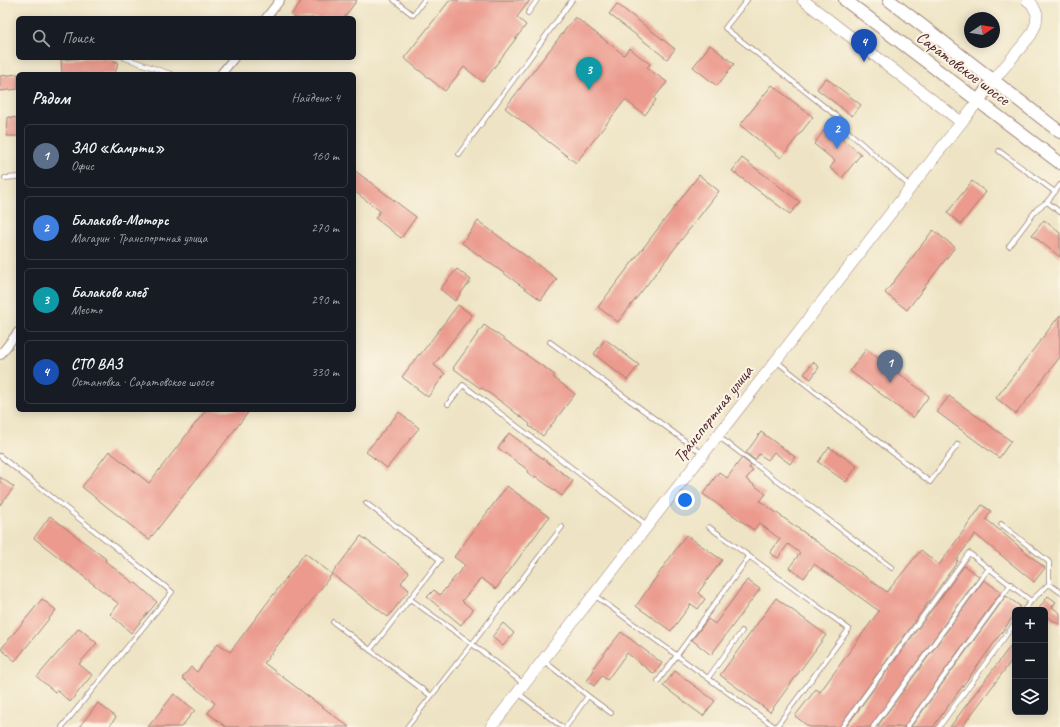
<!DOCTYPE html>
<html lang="ru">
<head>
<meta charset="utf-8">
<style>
  :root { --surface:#171b24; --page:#242831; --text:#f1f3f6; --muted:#9ea1a6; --line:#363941; --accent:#db2777 }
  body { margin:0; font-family:Caveat,sans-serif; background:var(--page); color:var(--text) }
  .controls { position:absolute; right:12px; bottom:12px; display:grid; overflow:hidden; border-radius:6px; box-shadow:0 2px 10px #0003 }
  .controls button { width:36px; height:36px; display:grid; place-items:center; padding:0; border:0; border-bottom:1px solid var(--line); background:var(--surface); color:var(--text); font:20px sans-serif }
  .compass { position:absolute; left:964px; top:12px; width:36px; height:36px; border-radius:50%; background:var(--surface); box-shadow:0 2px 10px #0003; rotate:78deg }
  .you { position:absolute; left:685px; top:500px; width:14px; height:14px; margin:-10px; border:3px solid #fff; border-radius:50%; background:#1a73e8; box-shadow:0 0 0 6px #1a73e833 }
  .badge { display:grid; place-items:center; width:26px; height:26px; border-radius:50%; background:var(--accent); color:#fff; font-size:13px; font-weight:700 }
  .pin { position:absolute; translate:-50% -33px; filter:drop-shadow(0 1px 2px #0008) }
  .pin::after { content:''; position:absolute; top:21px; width:14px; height:12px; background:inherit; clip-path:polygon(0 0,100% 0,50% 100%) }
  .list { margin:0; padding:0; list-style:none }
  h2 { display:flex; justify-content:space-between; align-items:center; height:52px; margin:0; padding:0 16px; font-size:17px }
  h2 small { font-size:13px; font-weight:400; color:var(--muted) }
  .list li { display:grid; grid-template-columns:26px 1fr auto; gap:12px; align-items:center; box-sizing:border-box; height:64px; margin:0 8px 8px; padding:0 8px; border:1px solid var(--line); border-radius:6px }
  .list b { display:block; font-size:15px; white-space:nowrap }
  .list p { margin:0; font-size:13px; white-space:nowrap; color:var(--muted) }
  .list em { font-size:13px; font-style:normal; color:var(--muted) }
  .icon { flex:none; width:22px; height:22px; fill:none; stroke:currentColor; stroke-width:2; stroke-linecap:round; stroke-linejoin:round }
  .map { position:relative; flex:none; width:1060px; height:727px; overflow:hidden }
  .search { position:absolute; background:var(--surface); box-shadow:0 2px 10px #0003; left:16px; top:16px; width:340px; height:44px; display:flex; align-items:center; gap:10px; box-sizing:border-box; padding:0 14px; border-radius:6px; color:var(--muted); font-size:15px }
  .panel { position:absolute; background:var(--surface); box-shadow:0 2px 10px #0003; left:16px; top:72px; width:340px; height:340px; border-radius:6px }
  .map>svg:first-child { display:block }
  .building { fill:#eb9a8d }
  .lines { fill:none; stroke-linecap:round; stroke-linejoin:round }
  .lane-casing { stroke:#9c8278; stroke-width:5.5 }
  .street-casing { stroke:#9c8278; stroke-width:10 }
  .secondary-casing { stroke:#9c8278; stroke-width:12 }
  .primary-casing { stroke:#9c8278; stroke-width:14 }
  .lane { stroke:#fff; stroke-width:4 }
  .street { stroke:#fff; stroke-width:8 }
  .secondary { stroke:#fff; stroke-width:11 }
  .primary { stroke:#fff; stroke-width:12 }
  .labels { text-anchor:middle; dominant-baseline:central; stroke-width:4; stroke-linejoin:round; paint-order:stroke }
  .street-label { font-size:17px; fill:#4a1f2b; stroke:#fcf5e5 }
</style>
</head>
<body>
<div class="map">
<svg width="1060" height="727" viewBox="0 0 1060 727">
  <rect width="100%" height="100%" fill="#fcf5e5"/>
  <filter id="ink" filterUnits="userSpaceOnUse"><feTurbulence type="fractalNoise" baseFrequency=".025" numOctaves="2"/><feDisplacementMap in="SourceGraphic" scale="8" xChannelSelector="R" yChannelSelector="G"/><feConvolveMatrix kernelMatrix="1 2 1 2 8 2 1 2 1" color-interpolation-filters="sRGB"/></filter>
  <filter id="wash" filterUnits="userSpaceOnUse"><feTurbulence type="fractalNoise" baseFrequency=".012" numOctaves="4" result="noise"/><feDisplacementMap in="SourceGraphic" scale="16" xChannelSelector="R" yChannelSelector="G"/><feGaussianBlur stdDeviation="0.9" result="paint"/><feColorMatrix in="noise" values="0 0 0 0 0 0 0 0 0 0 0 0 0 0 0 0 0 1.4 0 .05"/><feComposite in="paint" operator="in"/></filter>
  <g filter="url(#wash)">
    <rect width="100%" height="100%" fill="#eee4c5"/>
    <g id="blocks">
      <g class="building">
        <polygon points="302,0 357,0 344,18 295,18 291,15"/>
        <polygon points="450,0 530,0 517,17 526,25 483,82 464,67 445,91 404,58"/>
        <polygon points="617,4 675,49 667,59 609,14"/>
        <polygon points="575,17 624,55 629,48 650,64 647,68 667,82 654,98 656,100 645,115 625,100 576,163 505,108"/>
        <polygon points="710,45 734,64 717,86 693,67"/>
        <polygon points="85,58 103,58 118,62 115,74 62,74 61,60"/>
        <polygon points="18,74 18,89 0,91 0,76"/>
        <polygon points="826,78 861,105 852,116 817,89"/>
        <polygon points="772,85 813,117 781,158 740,125"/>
        <polygon points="8,117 18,118 18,136 7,136"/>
        <polygon points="827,127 861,154 842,178 830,168 835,161 814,144"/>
        <polygon points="742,158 800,202 790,214 732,171"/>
        <polygon points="354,170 416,217 401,238 375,218 380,211 354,191"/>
        <polygon points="699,175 719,191 618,322 598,307"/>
        <polygon points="972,181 986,192 961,224 947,213"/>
        <polygon points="1044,220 1060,233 1060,257 1032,235"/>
        <polygon points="478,221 557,279 541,300 462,243"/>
        <polygon points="933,230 955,247 907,310 885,293"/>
        <polygon points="457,269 471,280 455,301 440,289"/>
        <polygon points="458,305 472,315 434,365 445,374 428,397 402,377 419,354 420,355"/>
        <polygon points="1060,315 1060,357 1016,414 996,398"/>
        <polygon points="484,325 555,375 553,377 575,394 543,436 529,426 530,424 503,403 482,388 481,389 453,368"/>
        <polygon points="605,339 639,365 627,380 594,354"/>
        <polygon points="866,349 929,396 913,418 850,371"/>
        <polygon points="813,362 819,367 811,379 804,374"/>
        <polygon points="949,396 1011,441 999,458 937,412"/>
        <polygon points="206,410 250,410 149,540 82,487 109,451 149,483"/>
        <polygon points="399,412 419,428 387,468 366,452"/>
        <polygon points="761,432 795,457 790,464 774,452 768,460 759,454 755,460 746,453"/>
        <polygon points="509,433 573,481 562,496 535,476 534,478 527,472 528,470 498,448"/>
        <polygon points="829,447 857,466 846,482 818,462"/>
        <polygon points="742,458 751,465 749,468 753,470 746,479 766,494 760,501 887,592 921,550 939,565 982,505 991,511 986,519 1045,568 1034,582 975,534 956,560 958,561 839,727 809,727 795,716 816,689 820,692 879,611 814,564 804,578 789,568 800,553 788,544 778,558 770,553 780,539 759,523 754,530 703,494 719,472 727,478"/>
        <polygon points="0,477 14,487 0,505"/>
        <polygon points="507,486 549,517 496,589 481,578 462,601 473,610 461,625 427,597 434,590 440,595 465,565 454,557"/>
        <polygon points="50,516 106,559 105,561 135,584 136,583 157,602 131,633 110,614 119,604 34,538"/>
        <polygon points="686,535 722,560 698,593 705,599 698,609 691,604 671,631 636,606"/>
        <polygon points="361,536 409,572 401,583 409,590 388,617 332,574"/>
        <polygon points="305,553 332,574 264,663 349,727 226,727 208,713 215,703 182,678 191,667 197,672 218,643 230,652"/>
        <polygon points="964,566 979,576 870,727 846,727"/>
        <polygon points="747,580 760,589 711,655 692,640 708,619 715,624"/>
        <polygon points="984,580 1001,592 904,727 877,727"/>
        <polygon points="1006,596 1020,606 1018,610 1015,610 1015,614 933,727 911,727"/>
        <polygon points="1048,596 1056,602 1052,607 1060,613 1060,625 1045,615 1045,610 1038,610"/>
        <polygon points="776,598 826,635 770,712 720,675"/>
        <polygon points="42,599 56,610 15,661 1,649"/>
        <polygon points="503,623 514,633 503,646 492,637"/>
        <polygon points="79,628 97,643 79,664 92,675 70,702 57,690 55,692 37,677"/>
        <polygon points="621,632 662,663 654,674 627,653 607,680 602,676 594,686 587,681 594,670 592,669"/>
        <polygon points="1015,640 1015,656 962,727 950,727"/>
        <polygon points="675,671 715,701 703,716 663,686"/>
        <polygon points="174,694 195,710 181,727 148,727"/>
        <polygon points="98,703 116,717 109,727 79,727"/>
      </g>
    </g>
  </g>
  <g filter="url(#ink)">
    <use href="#blocks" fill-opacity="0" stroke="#9c8278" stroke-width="1"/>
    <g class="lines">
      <defs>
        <g id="lane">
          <polyline points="394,0 413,15 424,0"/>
          <polyline points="747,0 725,28 839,118 844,128 911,187"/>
          <polyline points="528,13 537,0"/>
          <polyline points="125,58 171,74"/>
          <polyline points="999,151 1055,192"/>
          <polyline points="459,154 572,0"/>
          <polyline points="5,178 18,177"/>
          <polyline points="1047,202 1060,212"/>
          <polyline points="1009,246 1037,209 1047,202 1060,185"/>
          <polyline points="550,342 703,454"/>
          <polyline points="776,361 930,482 958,444"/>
          <polyline points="448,404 463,385 647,525"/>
          <polyline points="718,436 892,568"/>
          <polyline points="0,456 172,592 62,727"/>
          <polyline points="366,503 440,560 410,599 472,644 407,727"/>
          <polyline points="1001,524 1049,562 1049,584"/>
          <polyline points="709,527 849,629 776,727"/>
          <polyline points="594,595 775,727"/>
          <polyline points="1024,610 1031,601 1049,584 1060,592"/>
          <polyline points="333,622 431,696"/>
          <polyline points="370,650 410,599"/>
          <polyline points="543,660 588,696 566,727"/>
          <polyline points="708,678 742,631"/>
          <polyline points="658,681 749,557"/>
          <polyline points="524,684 472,644 562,527"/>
          <polyline points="518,693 562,727"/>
          <polyline points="588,696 611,713"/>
          <polyline points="842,727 969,553 1031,601"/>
          <polyline points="873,727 989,568"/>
          <polyline points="907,727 1011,584"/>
          <polyline points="939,727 1015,623"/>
        </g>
        <g id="street">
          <polyline points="266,18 280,0"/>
          <polyline points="221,74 234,58"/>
          <polyline points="0,355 18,332"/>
        </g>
        <g id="secondary">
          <polyline points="803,0 961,122"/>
          <polyline points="993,81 1031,35 1036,24 1037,14 1032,4 1027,0"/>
          <polyline points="491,727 978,101"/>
        </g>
        <g id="primary">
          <polyline points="845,0 1060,163"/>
          <polyline points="889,0 1060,132"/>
          <polyline points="978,101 993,81"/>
        </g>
      </defs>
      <use href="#lane" class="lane-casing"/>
      <use href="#street" class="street-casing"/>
      <use href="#secondary" class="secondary-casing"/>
      <use href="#primary" class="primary-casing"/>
      <use href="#lane" class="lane"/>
      <use href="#street" class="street"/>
      <use href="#secondary" class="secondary"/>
      <use href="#primary" class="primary"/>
    </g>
  </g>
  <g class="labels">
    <g class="street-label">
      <text transform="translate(963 68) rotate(37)">Саратовское шоссе</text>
      <text transform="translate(713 414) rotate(-52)">Транспортная улица</text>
    </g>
  </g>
</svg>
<div class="controls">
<button>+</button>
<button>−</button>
<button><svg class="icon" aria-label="layers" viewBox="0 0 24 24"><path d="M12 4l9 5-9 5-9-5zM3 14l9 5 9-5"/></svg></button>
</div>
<svg class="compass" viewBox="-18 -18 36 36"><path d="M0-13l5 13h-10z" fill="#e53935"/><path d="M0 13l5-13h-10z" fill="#9ea1a6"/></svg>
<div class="you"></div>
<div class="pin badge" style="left:890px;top:383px;background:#5c6f8a">1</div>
<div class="pin badge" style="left:837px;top:149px;background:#3f7fe0">2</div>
<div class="pin badge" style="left:589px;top:90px;background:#0f9aa8">3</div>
<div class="pin badge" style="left:864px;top:62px;background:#1a4fb4">4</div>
<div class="search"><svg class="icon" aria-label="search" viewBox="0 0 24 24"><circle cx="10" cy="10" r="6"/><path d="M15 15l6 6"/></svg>Поиск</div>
<section class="panel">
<h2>Рядом<small>Найдено: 4</small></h2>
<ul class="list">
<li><span class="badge" style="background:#5c6f8a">1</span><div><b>ЗАО «Камрти»</b><p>Офис</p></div><em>160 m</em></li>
<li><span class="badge" style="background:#3f7fe0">2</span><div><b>Балаково-Моторс</b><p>Магазин · Транспортная улица</p></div><em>270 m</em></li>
<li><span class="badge" style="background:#0f9aa8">3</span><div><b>Балаково хлеб</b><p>Место</p></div><em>290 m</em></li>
<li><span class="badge" style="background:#1a4fb4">4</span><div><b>СТО ВАЗ</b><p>Остановка · Саратовское шоссе</p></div><em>330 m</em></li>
</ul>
</section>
</div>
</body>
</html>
